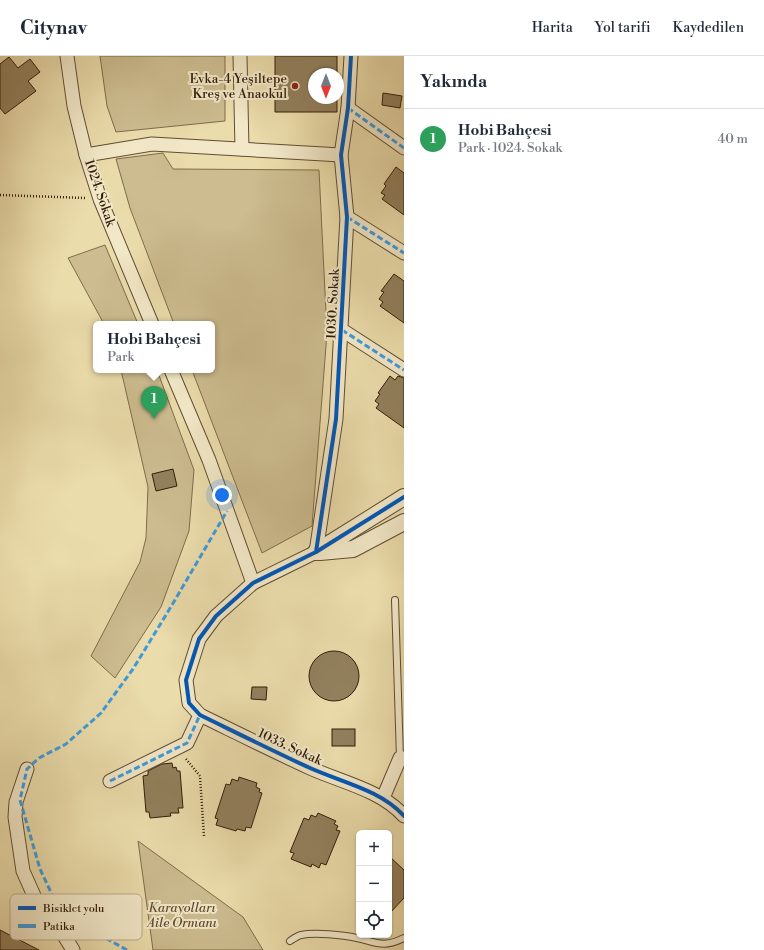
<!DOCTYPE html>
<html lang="tr">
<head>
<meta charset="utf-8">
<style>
  :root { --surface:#fff; --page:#f2f2f3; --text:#1f2937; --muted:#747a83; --line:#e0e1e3; --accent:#8f2418 }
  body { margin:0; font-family:"Libre Bodoni",serif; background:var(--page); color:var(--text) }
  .controls { position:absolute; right:12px; bottom:12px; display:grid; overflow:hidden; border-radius:6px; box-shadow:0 1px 3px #0004 }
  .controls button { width:36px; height:36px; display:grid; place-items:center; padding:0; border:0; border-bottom:1px solid var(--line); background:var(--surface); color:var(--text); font:20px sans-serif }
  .compass { position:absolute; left:308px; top:12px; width:36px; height:36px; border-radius:50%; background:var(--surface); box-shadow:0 1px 3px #0004; rotate:180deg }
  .you { position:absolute; left:222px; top:439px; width:14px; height:14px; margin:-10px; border:3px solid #fff; border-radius:50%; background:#1a73e8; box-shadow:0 0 0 6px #1a73e833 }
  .badge { display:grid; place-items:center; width:26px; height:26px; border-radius:50%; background:var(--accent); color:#fff; font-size:13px; font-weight:700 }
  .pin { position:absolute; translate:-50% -33px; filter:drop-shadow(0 1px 2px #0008) }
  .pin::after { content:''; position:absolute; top:21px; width:14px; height:12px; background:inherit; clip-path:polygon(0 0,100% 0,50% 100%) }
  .popup { position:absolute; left:93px; top:265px; width:122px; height:52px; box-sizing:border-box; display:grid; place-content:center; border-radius:6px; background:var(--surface); filter:drop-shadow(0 1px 3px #0005); font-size:13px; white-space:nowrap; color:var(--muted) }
  .popup b { font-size:15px; color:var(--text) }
  .popup::after { content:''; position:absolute; left:50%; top:100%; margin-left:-8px; border:8px solid transparent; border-top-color:var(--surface) }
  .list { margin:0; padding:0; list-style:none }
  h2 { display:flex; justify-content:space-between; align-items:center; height:52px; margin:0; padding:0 16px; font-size:17px }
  h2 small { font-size:13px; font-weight:400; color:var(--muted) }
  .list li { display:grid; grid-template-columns:26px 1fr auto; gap:12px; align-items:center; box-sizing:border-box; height:60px; padding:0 16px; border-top:1px solid var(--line) }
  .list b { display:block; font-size:15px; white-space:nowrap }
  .list p { margin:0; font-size:13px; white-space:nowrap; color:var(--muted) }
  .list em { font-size:13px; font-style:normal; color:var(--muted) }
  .icon { flex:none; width:22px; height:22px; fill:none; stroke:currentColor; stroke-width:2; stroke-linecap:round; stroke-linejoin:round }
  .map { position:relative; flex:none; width:404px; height:894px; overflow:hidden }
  header { display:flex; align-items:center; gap:24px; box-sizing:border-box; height:56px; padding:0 20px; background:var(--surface); border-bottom:1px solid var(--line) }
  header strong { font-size:19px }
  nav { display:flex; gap:22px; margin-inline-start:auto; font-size:14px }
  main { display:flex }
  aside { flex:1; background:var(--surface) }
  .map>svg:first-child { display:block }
  .green { fill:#ccbc8f; stroke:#7f6c4c }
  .building { fill:#92805d; stroke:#321d09 }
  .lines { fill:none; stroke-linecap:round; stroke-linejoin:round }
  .service-casing { stroke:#604d32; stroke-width:8 }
  .minor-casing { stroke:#604d32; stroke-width:15 }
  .tertiary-casing { stroke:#604d32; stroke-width:18 }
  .path { stroke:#321d09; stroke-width:2.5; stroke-dasharray:1 2; stroke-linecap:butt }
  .service { stroke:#f2e8c8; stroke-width:6 }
  .minor { stroke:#f2e8c8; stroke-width:13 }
  .tertiary { stroke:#f2e8c8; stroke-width:16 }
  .quiet { stroke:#3e9bdd; stroke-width:3; stroke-dasharray:6 3; stroke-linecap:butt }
  .cycleway-casing { stroke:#f2e8c8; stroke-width:6 }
  .cycleway { stroke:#0057b8; stroke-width:4 }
  .poi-dot { fill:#8f2418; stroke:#f2e8c8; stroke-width:1.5 }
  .labels { text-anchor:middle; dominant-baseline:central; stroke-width:4; stroke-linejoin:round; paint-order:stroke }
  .poi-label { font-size:13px; fill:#321d09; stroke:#f2e8c8; text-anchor:end }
  .street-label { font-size:13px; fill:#321d09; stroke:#f2e8c8 }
  .park-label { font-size:13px; font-style:italic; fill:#604d31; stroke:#f2e8c8 }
  .key { fill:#f2e8c8; stroke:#b8ab8f; stroke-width:1 }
  .key-label { font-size:11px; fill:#321d09 }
</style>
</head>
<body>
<header>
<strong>Citynav</strong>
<nav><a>Harita</a><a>Yol tarifi</a><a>Kaydedilen</a></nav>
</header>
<main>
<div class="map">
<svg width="404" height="894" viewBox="0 0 404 894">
  <rect width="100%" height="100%" fill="#ebdcab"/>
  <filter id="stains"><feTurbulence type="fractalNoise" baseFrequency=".005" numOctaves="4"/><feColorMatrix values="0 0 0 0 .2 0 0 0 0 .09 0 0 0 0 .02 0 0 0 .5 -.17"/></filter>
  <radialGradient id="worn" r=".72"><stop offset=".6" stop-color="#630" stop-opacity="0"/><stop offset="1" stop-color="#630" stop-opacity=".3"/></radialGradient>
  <g class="green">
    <polygon points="100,0 225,0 225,65 116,76 107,50"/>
    <polygon points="163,97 173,113 319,114 327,277 312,470 262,497 192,314 212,314 212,268 174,268 130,152 116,103"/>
    <polygon points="105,189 138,268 104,268 68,202"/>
    <polygon points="121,314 157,314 194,414 189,475 161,551 115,622 91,600 140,506 146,482 148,431"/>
    <polygon points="138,785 243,861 263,894 153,894"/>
  </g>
  <g class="building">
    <polygon points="275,0 337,0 337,18 314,18 314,42 337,42 337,56 275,56"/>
    <polygon points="9,1 18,12 30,3 40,16 28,25 36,35 5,58 0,52 0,8"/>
    <polygon points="383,37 402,40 400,52 382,49"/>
    <polygon points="396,111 404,117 404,159 382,143 385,139 381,137 386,130 384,128"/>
    <polygon points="394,218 404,225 404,267 380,250 383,246 379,243 384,236 381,235"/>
    <polygon points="390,320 395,324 398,320 404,322 404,372 376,352 379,348 375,345 380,338 378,337"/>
    <polygon points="173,413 177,430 156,435 152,418"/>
    <circle cx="334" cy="620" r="25"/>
    <polygon points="252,631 267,631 266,644 251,643"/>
    <rect x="332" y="673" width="23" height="17"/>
    <polygon points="172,707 173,712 176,711 177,715 180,715 183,752 178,752 179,757 170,757 171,760 150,762 149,756 146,756 143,720 148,719 148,715 162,708"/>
    <polygon points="239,721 257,727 256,731 260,733 259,736 262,737 251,772 246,771 245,775 237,773 236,775 216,769 218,763 215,762 226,728 230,729 232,723 238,725"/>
    <polygon points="318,757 336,765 334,768 338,770 336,774 340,775 326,809 321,807 319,812 312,808 311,811 291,803 294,797 290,796 304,762 309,764 311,759 316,761"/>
    <polygon points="389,800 404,814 404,842 389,858"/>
    <polygon points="0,874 39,894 0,894"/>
  </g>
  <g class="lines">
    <defs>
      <g id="service">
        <polyline points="395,544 400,702"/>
        <path d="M290 885C293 883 297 880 301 879 315 876 343 879 357 882 378 887 383 892 404 882"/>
      </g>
      <g id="minor">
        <polyline points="67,0 74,50 86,99 100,143 152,268"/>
        <polyline points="240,0 242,93"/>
        <path d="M351 0 348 52 341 99 347 161 336 363 316 496 253 527 216 560 199 583 186 624 189 647 200 659C237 677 273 695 310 712 341 726 381 734 404 760"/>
        <polyline points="348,52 404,92"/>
        <polyline points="86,99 152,88 341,99"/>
        <polyline points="347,161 404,197"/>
        <polyline points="342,274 404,314"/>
        <polyline points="171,314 209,404 253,527"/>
        <polyline points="27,713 16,746 15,761 23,815 35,842 60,873 73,894"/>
        <polyline points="110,725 187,687 200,659"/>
        <polyline points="383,742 400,702 404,702"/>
      </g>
      <g id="tertiary">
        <polyline points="316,496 404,441"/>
        <polyline points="320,496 353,493 404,466"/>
      </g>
    </defs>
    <use href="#service" class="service-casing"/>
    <use href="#minor" class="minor-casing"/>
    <use href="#tertiary" class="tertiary-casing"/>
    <g class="path">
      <polyline points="0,139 85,142"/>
      <polyline points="186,703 200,720 204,780"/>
    </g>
    <use href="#service" class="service"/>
    <use href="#minor" class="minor"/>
    <use href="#tertiary" class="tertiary"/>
    <g class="quiet">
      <polyline points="348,52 404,92"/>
      <polyline points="347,161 404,197"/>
      <polyline points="342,274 404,314"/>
      <polyline points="110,725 187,687 200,659"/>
      <polyline points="127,894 73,864 55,845 40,813 20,744 27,713 39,702 66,688 101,657 133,613 172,549 227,455"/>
    </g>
    <defs>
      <g id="cycleway">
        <path d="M404 441 316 496 253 527 216 560 199 583 186 624 189 647 200 659C237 677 273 695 310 712 341 726 381 734 404 760"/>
        <polyline points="316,496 336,363 347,161 341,99 348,52 351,0"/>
      </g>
    </defs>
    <use href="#cycleway" class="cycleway-casing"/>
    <use href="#cycleway" class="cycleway"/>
  </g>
  <circle class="poi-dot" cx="295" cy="30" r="4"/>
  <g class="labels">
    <g class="poi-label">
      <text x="287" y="23">Evka-4 Yeşiltepe<tspan x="287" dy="15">Kreş ve Anaokul</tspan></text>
    </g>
    <g class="street-label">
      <text transform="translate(100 137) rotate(71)">1024. Sokak</text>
      <text transform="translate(333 248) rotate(-87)">1030. Sokak</text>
      <text transform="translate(290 691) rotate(25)">1033. Sokak</text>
    </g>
    <g class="park-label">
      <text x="182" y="852">Karayolları<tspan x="182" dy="15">Aile Ormanı</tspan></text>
    </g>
  </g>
  <rect x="10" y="838" width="132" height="46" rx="6" class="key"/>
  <rect x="18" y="850" width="18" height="4" fill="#0057b8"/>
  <rect x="18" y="868" width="18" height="4" fill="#3e9bdd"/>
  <g class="key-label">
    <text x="43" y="856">Bisiklet yolu</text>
    <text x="43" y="874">Patika</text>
  </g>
  <rect width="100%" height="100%" filter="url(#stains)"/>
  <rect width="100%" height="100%" fill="url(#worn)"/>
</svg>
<div class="controls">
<button>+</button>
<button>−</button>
<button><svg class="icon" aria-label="locate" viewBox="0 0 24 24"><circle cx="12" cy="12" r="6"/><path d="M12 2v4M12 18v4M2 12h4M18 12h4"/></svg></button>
</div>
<svg class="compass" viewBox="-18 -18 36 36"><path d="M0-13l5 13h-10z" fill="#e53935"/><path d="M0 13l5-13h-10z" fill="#747a83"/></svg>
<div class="you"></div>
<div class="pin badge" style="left:154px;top:363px;background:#2e9e5b">1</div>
<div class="popup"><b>Hobi Bahçesi</b>Park</div>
</div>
<aside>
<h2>Yakında<small></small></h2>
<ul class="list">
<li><span class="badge" style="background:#2e9e5b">1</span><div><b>Hobi Bahçesi</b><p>Park · 1024. Sokak</p></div><em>40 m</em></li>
</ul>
</aside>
</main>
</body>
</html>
